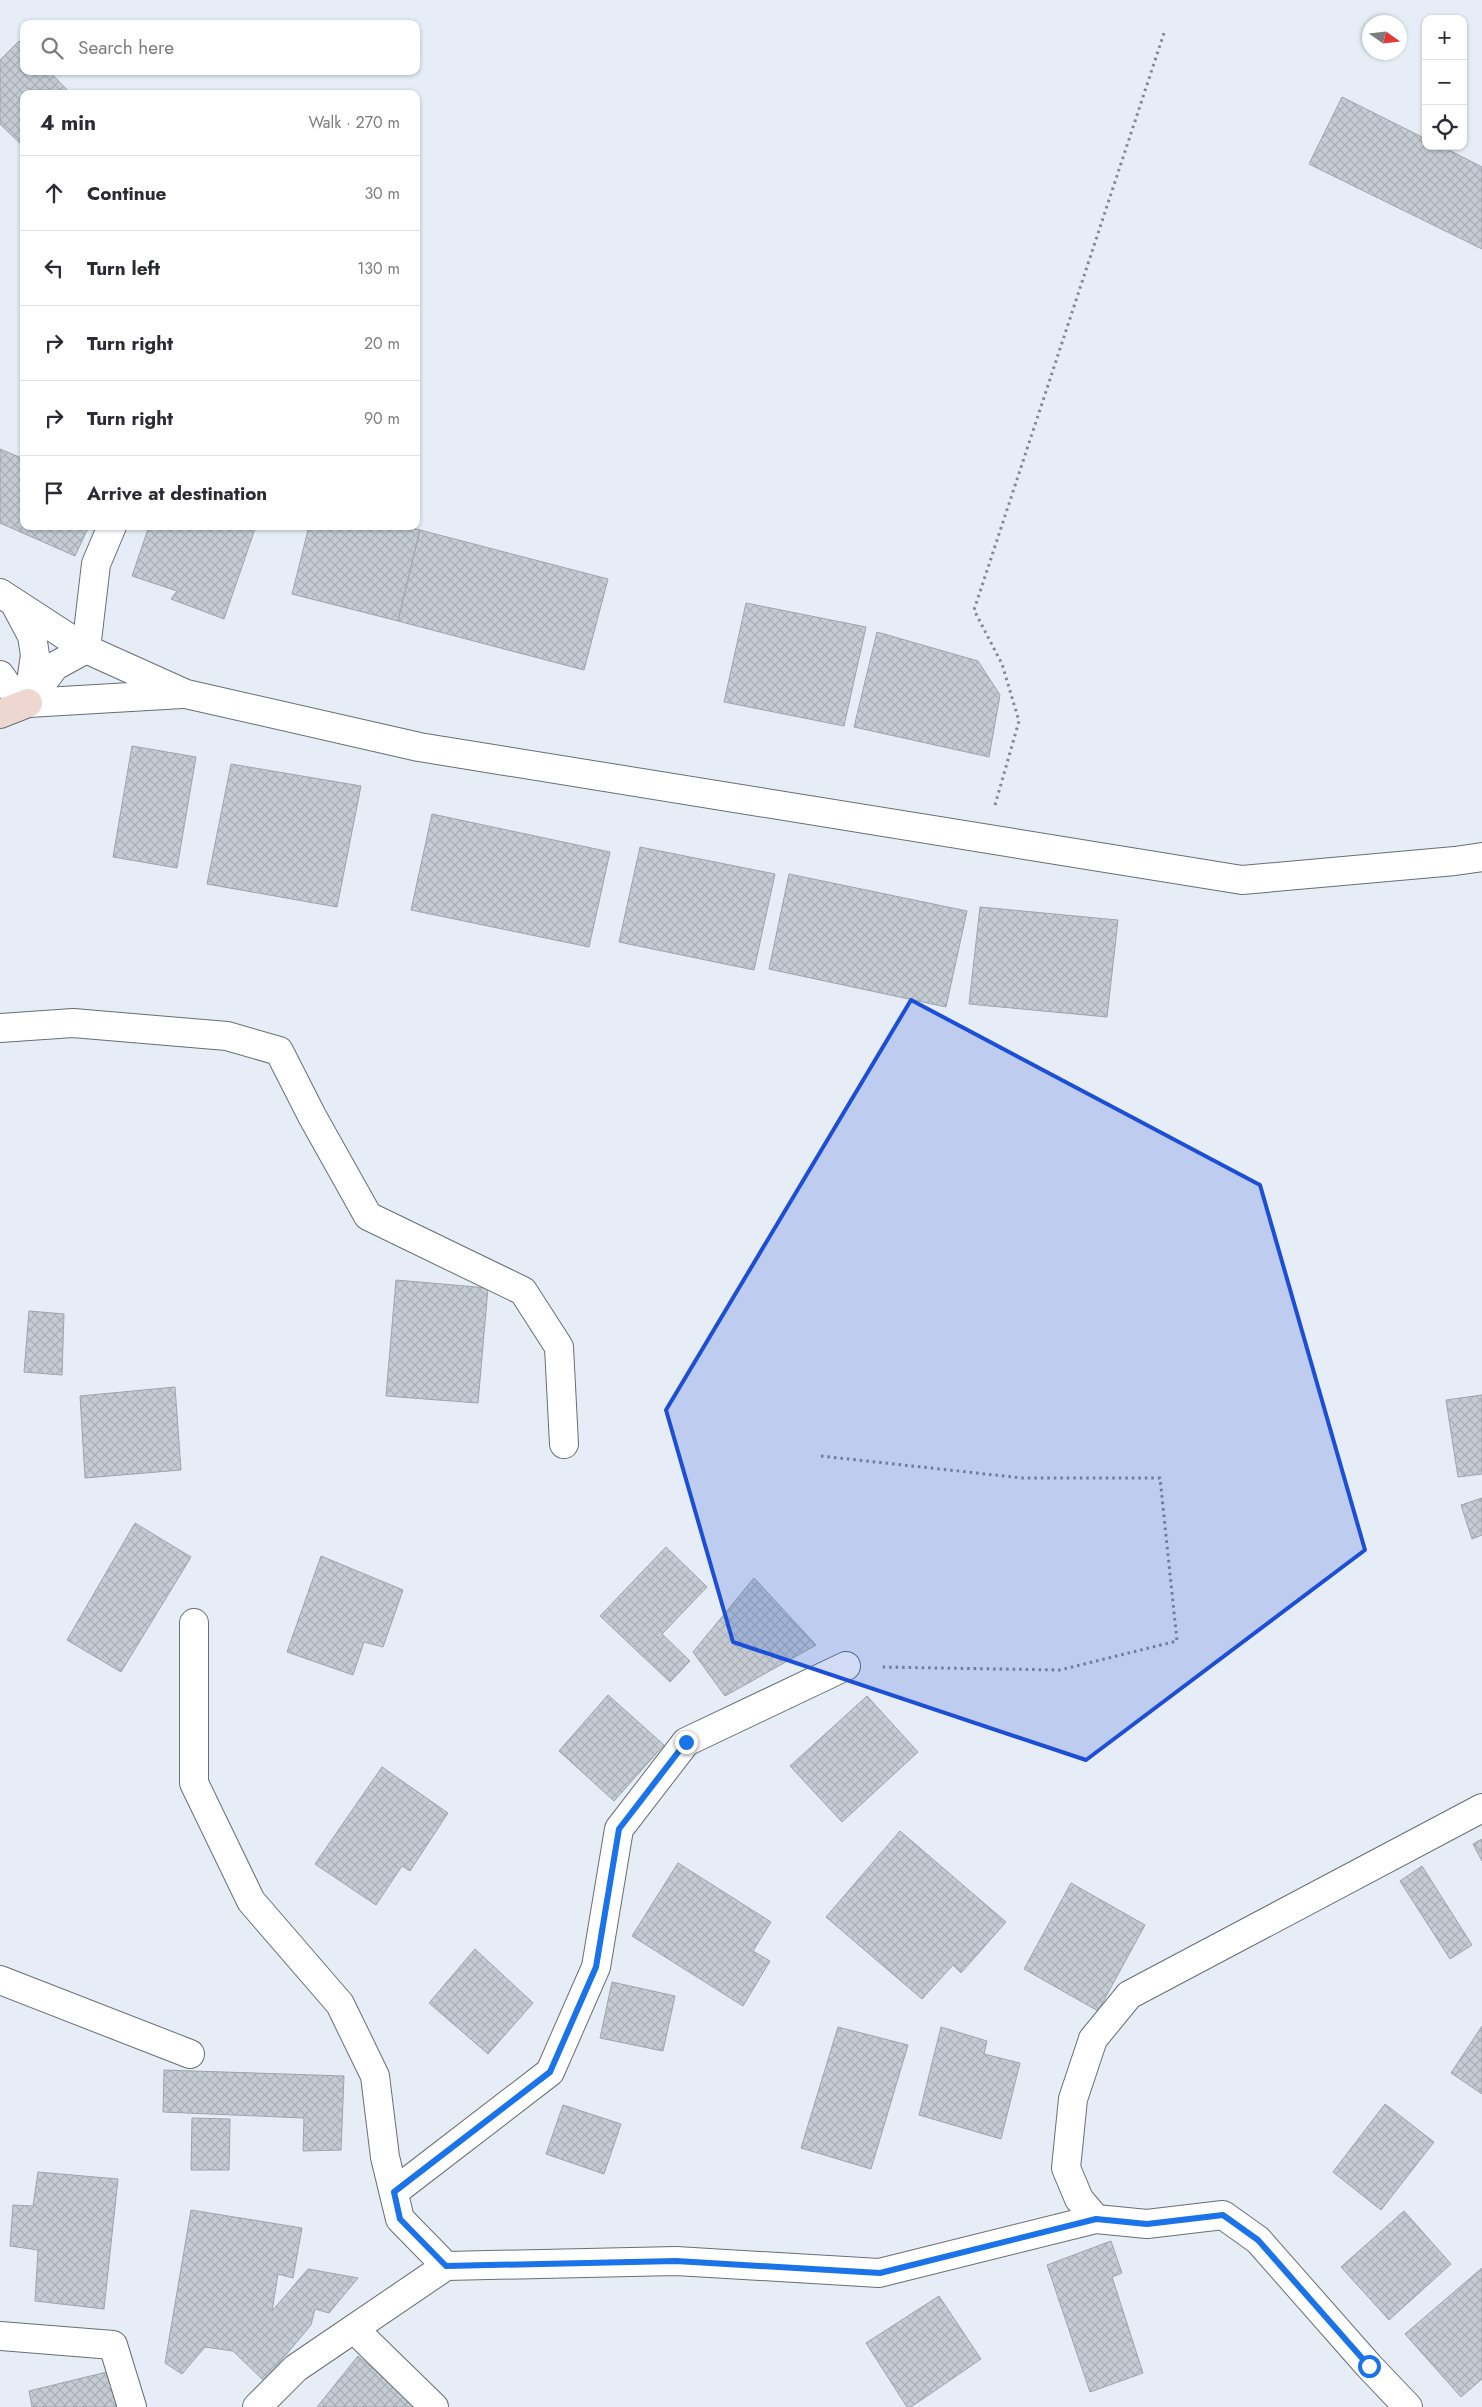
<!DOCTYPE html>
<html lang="en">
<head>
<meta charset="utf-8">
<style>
  :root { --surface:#fff; --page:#f2f2f3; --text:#2b2b33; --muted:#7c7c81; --line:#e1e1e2 }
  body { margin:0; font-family:Jost,sans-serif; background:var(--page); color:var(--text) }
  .controls { position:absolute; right:15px; top:15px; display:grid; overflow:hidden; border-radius:10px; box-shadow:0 1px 4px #0004 }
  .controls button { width:45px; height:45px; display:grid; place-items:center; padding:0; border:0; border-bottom:1px solid var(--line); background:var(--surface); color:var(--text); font:25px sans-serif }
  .compass { position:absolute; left:1362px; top:15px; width:45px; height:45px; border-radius:50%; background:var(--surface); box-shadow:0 1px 4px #0004; rotate:104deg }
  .stop { position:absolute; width:15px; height:15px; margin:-11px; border:4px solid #1a73e8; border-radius:50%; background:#fff }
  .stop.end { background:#1a73e8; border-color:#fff; box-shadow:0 1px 5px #0008 }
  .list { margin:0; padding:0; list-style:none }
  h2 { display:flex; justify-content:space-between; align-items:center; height:65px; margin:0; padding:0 20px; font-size:21px }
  h2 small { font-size:16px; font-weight:400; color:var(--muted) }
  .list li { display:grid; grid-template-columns:32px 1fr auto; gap:15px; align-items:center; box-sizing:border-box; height:75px; padding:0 20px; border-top:1px solid var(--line) }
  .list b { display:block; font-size:19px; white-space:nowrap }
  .list em { font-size:16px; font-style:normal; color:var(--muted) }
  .icon { flex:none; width:28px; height:28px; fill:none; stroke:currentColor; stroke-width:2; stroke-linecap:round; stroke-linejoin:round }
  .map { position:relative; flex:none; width:1482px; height:2407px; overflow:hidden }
  .search { position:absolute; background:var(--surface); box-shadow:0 1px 4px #0004; left:20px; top:20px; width:400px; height:55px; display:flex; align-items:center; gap:12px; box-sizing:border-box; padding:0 18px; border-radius:10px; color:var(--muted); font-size:19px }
  .panel { position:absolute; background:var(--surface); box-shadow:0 1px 4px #0004; left:20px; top:90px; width:400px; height:440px; border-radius:10px }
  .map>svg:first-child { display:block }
  .building { fill:url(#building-cross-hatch); stroke:#9da4ac }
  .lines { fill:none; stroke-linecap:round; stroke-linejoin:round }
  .minor-casing { stroke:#686e75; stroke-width:30 }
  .tertiary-casing { stroke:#686e75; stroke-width:30 }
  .secondary-casing { stroke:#686e75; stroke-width:30 }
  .path { stroke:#83888e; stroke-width:3; stroke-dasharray:2.5 4; stroke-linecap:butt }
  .minor { stroke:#fff; stroke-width:28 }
  .tertiary { stroke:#fff; stroke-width:28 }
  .secondary { stroke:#eed6d1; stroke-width:28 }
  .route { stroke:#1a73e8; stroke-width:6 }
  .marked { fill:#1d4ed8; fill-opacity:0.2; stroke:#1d4ed8; stroke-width:4; stroke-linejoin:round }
</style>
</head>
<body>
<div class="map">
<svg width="1482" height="2407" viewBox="0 0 1482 2407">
  <defs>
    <pattern id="building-cross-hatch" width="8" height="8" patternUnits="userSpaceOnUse" patternTransform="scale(1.25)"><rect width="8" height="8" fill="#c5ccd4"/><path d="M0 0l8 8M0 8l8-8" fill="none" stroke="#a9afb6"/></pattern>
  </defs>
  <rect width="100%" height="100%" fill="#e6edf6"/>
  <g class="building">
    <polygon points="19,41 24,46 24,71 49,71 71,94 24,94 24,147 0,124 0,60"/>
    <polygon points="1342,97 1426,139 1426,146 1441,146 1482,167 1482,249 1309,164"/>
    <polygon points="0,449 24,459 24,526 89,526 75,556 0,523"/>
    <polygon points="149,526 256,526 224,619 171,599 177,591 132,576"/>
    <polygon points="309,526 405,526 420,530 398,621 292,594"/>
    <polygon points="420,530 608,579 584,670 398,621"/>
    <polygon points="746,603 866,627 844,726 724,702"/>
    <polygon points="877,632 978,661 1000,695 989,757 854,727"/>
    <polygon points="132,746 196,757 177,868 113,857"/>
    <polygon points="231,764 361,786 337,907 207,884"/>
    <polygon points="432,814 610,852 589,947 411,910"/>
    <polygon points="640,847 775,874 754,970 619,942"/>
    <polygon points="789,874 967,911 946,1007 769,969"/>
    <polygon points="980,907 1118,920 1107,1017 969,1004"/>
    <polygon points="396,1280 488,1288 478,1403 386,1396"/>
    <polygon points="29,1311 64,1314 62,1375 24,1372"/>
    <polygon points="175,1387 181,1470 85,1478 80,1396"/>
    <polygon points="1482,1395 1482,1474 1458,1477 1446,1400"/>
    <polygon points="1482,1498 1482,1535 1472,1539 1461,1505"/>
    <polygon points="135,1523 191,1557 121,1672 67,1640"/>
    <polygon points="666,1547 707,1587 662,1634 690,1661 670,1682 600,1616"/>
    <polygon points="321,1556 403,1590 383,1647 364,1642 353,1675 287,1652"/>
    <polygon points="754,1578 816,1645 725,1696 693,1652"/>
    <polygon points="608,1695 664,1745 614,1801 559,1751"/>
    <polygon points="867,1696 918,1752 842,1822 790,1766"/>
    <polygon points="382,1767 448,1813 410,1871 402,1866 376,1905 315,1864"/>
    <polygon points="900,1831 1006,1922 961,1973 953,1965 922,1999 826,1917"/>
    <polygon points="1482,1839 1482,1861 1473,1844"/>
    <polygon points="678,1863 771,1922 753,1951 770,1961 743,2006 632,1936"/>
    <polygon points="1422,1866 1472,1945 1450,1959 1400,1881"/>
    <polygon points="1071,1883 1145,1925 1098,2011 1024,1969"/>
    <polygon points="475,1949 533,2003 488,2054 429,2003"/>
    <polygon points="612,1982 675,1996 663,2051 600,2038"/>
    <polygon points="1482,2026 1482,2094 1451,2073"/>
    <polygon points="838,2027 908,2045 871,2169 801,2148"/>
    <polygon points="941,2027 987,2041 984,2054 1020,2063 1001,2139 919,2115"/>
    <polygon points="164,2070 344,2076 341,2150 303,2151 304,2118 163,2112"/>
    <polygon points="1385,2104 1434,2142 1381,2210 1333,2172"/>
    <polygon points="563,2105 621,2124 604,2174 546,2154"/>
    <polygon points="192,2118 230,2119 229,2170 191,2170"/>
    <polygon points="38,2172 118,2179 104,2309 35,2301 38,2250 10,2246 13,2205 33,2206"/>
    <polygon points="191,2210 302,2228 293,2278 278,2274 272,2311 308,2269 358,2278 329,2313 315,2309 311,2325 264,2381 233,2351 205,2347 182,2374 165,2363"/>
    <polygon points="1404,2211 1451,2264 1389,2320 1341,2267"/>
    <polygon points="1111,2241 1122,2273 1112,2277 1143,2373 1090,2392 1047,2265"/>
    <polygon points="1482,2268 1482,2379 1461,2397 1405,2334"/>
    <polygon points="939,2296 981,2359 911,2407 907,2407 866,2343"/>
    <polygon points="358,2356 419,2407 317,2407"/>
    <polygon points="115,2370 124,2407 32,2407 29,2391"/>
  </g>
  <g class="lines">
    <defs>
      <g id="minor">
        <polyline points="86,649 96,564 112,526"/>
        <polyline points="0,1028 73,1023 227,1036 279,1051 312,1116 368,1216 523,1291 559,1347 564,1444"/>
        <polyline points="194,1623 194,1783 251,1901 340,2004 375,2076 385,2157 400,2219 446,2266"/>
        <polyline points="0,1980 190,2054"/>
        <polyline points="394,2192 550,2072 596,1967 619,1829 686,1742 846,1666"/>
        <polyline points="354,2329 434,2407"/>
        <polyline points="0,2336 113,2345 132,2407"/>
        <polyline points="257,2407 296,2368 446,2266 676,2261 879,2273 1096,2219"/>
        <polyline points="1408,2407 1369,2366 1258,2240 1223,2215 1147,2224 1096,2219 1079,2199 1066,2168 1073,2099 1093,2039 1129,1995 1482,1808"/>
      </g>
      <g id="tertiary">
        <polyline points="0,593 86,649 186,694 419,747 1242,880 1455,861 1482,857"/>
        <polyline points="15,604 32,636 35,655 28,703"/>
        <polyline points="0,675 7,685 28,703 182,694"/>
        <polyline points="30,699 55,666 86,649"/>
      </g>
      <polyline id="secondary" points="0,714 28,703"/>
    </defs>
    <use href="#minor" class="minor-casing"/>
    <use href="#tertiary" class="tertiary-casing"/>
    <use href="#secondary" class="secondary-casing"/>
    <g class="path">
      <polyline points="995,805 1019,721 1002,664 974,610 1164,33"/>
      <polyline points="821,1456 1022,1478 1160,1478 1177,1641 1060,1670 880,1667"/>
    </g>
    <use href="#minor" class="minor"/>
    <use href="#tertiary" class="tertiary"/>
    <use href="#secondary" class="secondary"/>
  </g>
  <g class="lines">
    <polyline class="route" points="686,1742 619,1829 596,1967 550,2072 394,2192 400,2219 446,2266 676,2261 880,2273 1096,2219 1147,2224 1223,2215 1258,2240 1369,2366"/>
  </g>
  <path class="marked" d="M911 1000 1260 1185 1365 1550 1086 1760 733 1642 666 1410Z"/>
</svg>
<div class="controls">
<button>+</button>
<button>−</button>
<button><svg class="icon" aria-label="locate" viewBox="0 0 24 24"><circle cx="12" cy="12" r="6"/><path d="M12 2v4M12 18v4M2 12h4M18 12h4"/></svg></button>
</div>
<svg class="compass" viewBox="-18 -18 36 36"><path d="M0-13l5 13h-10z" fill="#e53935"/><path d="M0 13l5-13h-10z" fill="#7c7c81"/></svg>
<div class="stop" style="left:1369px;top:2366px"></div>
<div class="stop end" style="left:686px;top:1742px"></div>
<div class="search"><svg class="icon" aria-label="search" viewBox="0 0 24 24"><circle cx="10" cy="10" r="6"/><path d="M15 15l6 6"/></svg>Search here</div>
<section class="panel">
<h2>4 min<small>Walk · 270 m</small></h2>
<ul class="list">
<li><svg class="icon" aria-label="ahead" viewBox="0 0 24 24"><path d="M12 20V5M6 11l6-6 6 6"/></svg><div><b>Continue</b></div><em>30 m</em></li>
<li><svg class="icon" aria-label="left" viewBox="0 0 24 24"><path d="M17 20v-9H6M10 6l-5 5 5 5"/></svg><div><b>Turn left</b></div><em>130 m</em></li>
<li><svg class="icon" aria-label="right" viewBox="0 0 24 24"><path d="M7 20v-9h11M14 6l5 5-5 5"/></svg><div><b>Turn right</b></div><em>20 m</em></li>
<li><svg class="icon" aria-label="right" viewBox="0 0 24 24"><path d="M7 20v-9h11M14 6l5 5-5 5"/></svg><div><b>Turn right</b></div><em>90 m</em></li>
<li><svg class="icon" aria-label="arrive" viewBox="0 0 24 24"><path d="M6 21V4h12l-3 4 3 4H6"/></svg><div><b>Arrive at destination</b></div></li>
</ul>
</section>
</div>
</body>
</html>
